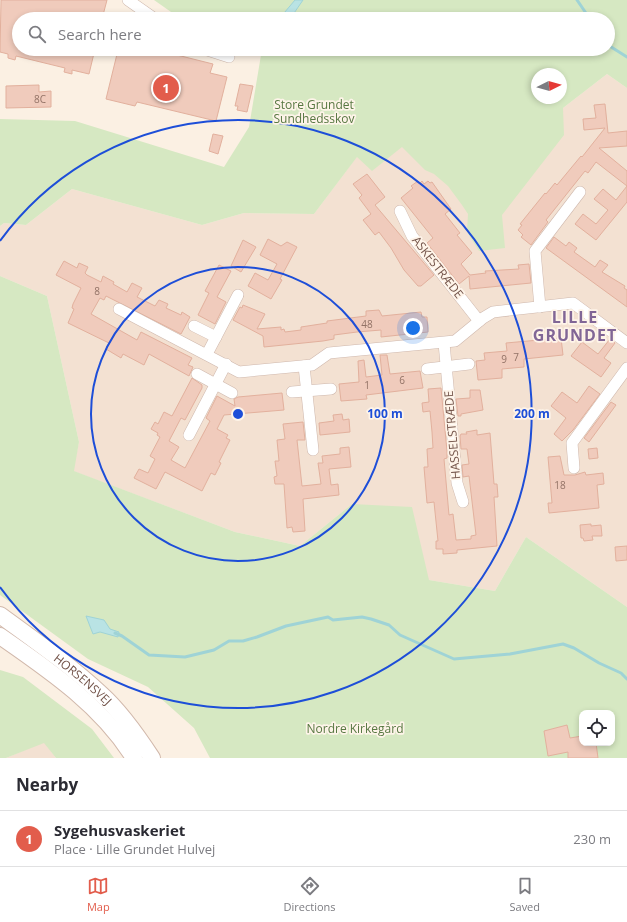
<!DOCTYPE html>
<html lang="en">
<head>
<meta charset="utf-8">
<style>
  :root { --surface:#fff; --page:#f2f2f3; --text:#2b2b33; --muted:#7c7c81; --line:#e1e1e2; --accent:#e25d4c }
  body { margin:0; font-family:"Open Sans",sans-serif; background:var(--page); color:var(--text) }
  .controls { position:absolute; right:12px; bottom:12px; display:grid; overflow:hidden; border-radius:8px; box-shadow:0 2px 6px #0003 }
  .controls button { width:36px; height:36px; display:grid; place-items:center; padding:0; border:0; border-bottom:1px solid var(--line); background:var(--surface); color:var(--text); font:20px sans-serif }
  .compass { position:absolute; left:531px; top:68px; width:36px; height:36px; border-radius:50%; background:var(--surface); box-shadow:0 2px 6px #0003; rotate:85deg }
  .you { position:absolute; left:413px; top:328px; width:14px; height:14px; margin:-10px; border:3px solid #fff; border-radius:50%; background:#1a73e8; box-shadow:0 0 0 6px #1a73e833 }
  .badge { display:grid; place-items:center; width:26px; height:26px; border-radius:50%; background:var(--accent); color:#fff; font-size:13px; font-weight:700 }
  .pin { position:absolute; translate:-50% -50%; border:2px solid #fff; box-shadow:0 1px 4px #0006 }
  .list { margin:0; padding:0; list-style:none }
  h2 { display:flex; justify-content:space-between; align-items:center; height:52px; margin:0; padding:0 16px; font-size:17px }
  h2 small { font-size:13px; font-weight:400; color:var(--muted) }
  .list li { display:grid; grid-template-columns:26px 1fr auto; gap:12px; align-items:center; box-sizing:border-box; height:56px; padding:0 16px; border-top:1px solid var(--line) }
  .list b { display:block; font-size:15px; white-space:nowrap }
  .list p { margin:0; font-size:13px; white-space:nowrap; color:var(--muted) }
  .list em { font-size:13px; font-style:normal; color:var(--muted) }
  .icon { flex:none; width:22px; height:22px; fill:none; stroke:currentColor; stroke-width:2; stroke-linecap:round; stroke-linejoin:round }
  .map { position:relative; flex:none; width:627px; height:758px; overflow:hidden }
  .search { position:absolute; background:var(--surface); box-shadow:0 2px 6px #0003; left:12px; right:12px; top:12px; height:44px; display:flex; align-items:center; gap:10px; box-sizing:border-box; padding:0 14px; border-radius:22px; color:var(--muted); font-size:15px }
  .sheet { height:108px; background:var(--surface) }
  nav { display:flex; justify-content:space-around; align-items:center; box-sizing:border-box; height:56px; border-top:1px solid var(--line); background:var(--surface); font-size:11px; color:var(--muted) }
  nav a { display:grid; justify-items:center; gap:2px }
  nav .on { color:var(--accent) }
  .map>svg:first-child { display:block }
  .residential { fill:#f3e1d2 }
  .green { fill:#d6e8c2; fill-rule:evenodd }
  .water { fill:#b9e3e4; stroke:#9fd3d6 }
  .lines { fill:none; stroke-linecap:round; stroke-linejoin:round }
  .stream { stroke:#9fd3d6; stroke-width:3 }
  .building { fill:#f0cbbc; stroke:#e2b09d }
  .minor-casing { stroke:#cfb8ad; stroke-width:12 }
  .secondary-casing { stroke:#d1b8ab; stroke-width:18 }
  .minor { stroke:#fff; stroke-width:11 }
  .secondary { stroke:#fff; stroke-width:16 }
  .ring { fill:none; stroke:#1d4ed8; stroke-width:2 }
  .labels { text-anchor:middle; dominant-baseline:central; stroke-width:3.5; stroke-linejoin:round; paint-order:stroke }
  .number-label { font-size:10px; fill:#927266 }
  .park-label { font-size:12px; fill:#587842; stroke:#fef4e9 }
  .street-label { font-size:12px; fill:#73544a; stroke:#fef4e9 }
  .district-label { font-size:16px; font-weight:bold; letter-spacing:1px; fill:#816696; stroke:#fef4e9 }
  .centre { fill:#1d4ed8; stroke:#fef4e9; stroke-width:2 }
  .ring-label { font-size:12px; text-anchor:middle; font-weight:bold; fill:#1d4ed8; stroke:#fef4e9; stroke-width:3.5; stroke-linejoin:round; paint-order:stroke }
</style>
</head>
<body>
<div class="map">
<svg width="627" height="758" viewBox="0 0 627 758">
  <rect width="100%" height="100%" fill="#fbf0e3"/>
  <g class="residential">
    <polygon points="607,74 627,88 627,607 526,537 495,591 429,580 352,504 300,546 235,532 73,471 79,442 47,296 0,276 0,226 4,223 26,225 72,189 202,225 244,213 314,214 418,75 563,108"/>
    <polygon points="44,742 56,758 6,758"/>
  </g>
  <g class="green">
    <path d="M154 0H627V88L607 74 563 108 564 135 502 215 505 248 479 251 467 232 468 214 462 205 448 186 434 174 425 170 402 147 372 171 357 157 314 214 244 213 202 225 72 189 26 225 4 223 0 226V119L75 121 224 167 249 127 262 49H608V19H181ZM537 74H561V98H537Z"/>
    <path d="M0 276 47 296 79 442 74 471 235 532 300 546 352 504 412 507 429 580 495 591 526 537 627 607V758H210L194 728 148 687 88 659 0 595ZM582 713H612V743H582Z"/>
    <polygon points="0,670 23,677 92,729 114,758 56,758 44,743 6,758 0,758"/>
  </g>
  <g class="water">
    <polygon points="295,0 303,0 290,19 279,19"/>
    <polygon points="86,616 104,620 110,629 119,632 118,637 100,632 93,634"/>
  </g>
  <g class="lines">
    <g class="stream">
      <polyline points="577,0 590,19"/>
      <polyline points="608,45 627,57"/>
      <polyline points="115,633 122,636 149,655 185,657 214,650 229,641 243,641 257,637 286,626 328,617 333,620 362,617 371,619 389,625 400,635 454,659 510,654 563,644 574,648 599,663 621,673 627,679"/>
    </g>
  </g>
  <g class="building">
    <polygon points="1,0 107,0 102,19 19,19 19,49 95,49 89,74 72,70 72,74 64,72 65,68 16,56 15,60 8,58 8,54 0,52"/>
    <polygon points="142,49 153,49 213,64 210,73 227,77 216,121 137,102 135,106 106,99 118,50 141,55"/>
    <polygon points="240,84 253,86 247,112 237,110 238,106 235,106"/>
    <polygon points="39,85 39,92 51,91 51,107 6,108 6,86"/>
    <polygon points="605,104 608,133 627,131 627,146 599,148 627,171 627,186 596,162 588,173 585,171 546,220 548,222 531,245 521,237 523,235 518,230 522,225 520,224 545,193 546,194 555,183 557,185 581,156 582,157 605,128 584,130 583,119 596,118 594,105"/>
    <polygon points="213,134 223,136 218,154 209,151"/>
    <polygon points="367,174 385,197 375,205 434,275 421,286 418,286 404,270 391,248 379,232 375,235 363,220 371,214 359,198 362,195 353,184"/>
    <polygon points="418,181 420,183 422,181 424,184 428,181 430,183 432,182 451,209 445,214 460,233 457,235 472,253 461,264 470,275 486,273 485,271 519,269 518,265 529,264 531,283 470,289 469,276 459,284 427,243 433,238 401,198 413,188 411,186"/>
    <polygon points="627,186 627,202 596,240 575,224 583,214 596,224 608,210 594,199 603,189 616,200"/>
    <polygon points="554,237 566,246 569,242 577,248 574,252 595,267 600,260 608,265 602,272 625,286 624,288 627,290 627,307 546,248"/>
    <polygon points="268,239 281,246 287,242 297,247 280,279 282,280 271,299 248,286 255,273 268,280 277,264 260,255"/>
    <polygon points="243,240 256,247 241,272 231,266"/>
    <polygon points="64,261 77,268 79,263 88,267 85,273 87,275 101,282 103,276 114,282 113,284 127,292 132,283 142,288 137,297 155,306 159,300 168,304 166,308 181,315 182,312 190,317 181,334 106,296 104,300 100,298 91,314 137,340 141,332 192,358 188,365 193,367 189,376 149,354 144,365 123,354 121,358 106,349 109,343 68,323 74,309 72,308 73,304 81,288 56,275"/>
    <polygon points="219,265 231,271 217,297 226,302 215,324 198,315 209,293 205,291"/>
    <polygon points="243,305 265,314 257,329 281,327 281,330 284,329 285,332 301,330 301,327 327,323 327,321 366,316 366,311 379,310 382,316 421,312 422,317 427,317 428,332 381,337 381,330 357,332 334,335 334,339 323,341 264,347 263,336 233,320 240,307 242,308"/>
    <polygon points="561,338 563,355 524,359 524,367 502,369 502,378 478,380 476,361 485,360 484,353 507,351 506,343"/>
    <polygon points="610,339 615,343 604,358 611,363 601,377 571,356 582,342 598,354"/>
    <polygon points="380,355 387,355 390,374 420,371 423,388 366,395 367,399 341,401 339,384 359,382 358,361 364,360 366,377 382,375"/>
    <polygon points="192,378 202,385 202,388 185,420 181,418 169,441 179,447 171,460 185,468 210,421 206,418 217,396 235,406 234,399 238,397 282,393 284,410 224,415 217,429 228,435 226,438 230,440 219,462 221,463 215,475 211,473 202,491 165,472 156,489 134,478 139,469 148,473 155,459 150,456 160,437 157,435 158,433 151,429 155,422 158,424 164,412 172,416"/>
    <polygon points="589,386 600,394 573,430 562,441 554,434 566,418 551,406 562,392 577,403"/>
    <polygon points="441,388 447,451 447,458 444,459 449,515 453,514 456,540 471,539 471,536 476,535 469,476 463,477 462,465 469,464 467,449 461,449 460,436 461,434 467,434 466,432 477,430 477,435 490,433 494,484 497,484 498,497 494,497 497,546 457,550 457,553 443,554 443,549 436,549 436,541 438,541 434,502 427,503 424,467 428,467 427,449 433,448 432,432 430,411 423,412 422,403 429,402 428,389"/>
    <polygon points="470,390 480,390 483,410 461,414 461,416 458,416 456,399 470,398"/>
    <polygon points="611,402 616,405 589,442 584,438"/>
    <polygon points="342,414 343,420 349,419 350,432 320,435 319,423 334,421 333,415"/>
    <polygon points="303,422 305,440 297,440 302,486 321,484 318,463 323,463 322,456 340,454 340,448 349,447 351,467 329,469 331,485 338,484 339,495 303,499 305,531 293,532 292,527 287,528 284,484 275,484 274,477 277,476 275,461 279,461 277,440 285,439 283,424"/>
    <polygon points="597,448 598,458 589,459 588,449"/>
    <polygon points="560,456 564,475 575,475 585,472 586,475 603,473 604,484 597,485 599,508 549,513 548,503 552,503 548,457"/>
    <polygon points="591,524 591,526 601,525 602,536 592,536 593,540 584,541 583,538 581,538 580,525"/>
    <polygon points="627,546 627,560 616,561 615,547"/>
    <polygon points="567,725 570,738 582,736 582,743 596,743 598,758 568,758 568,752 548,756 544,731"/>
  </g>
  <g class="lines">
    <defs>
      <g id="minor">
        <polyline points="128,0 155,19"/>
        <polyline points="204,49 229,57"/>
        <polyline points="400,211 412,236 479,321"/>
        <polyline points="540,307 535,251 580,192"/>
        <polyline points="119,309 239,372 312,365 329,353 455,341 483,318 493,312 573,303 627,343"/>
        <polyline points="194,326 216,337"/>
        <polyline points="444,343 457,483 463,502"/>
        <polyline points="207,354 238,295"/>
        <polyline points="304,366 313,450"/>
        <polyline points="427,369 469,364"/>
        <polyline points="197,374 232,393"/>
        <polyline points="292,392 331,389"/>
        <polyline points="189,435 226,364"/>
        <polyline points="574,468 572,443 627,368"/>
      </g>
      <g id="secondary">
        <path id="s1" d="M0 615C34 640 70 665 101 694 121 712 137 735 152 758"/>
        <path d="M0 636C49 670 102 706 134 758"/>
      </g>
    </defs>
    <use href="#minor" class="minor-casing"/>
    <use href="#secondary" class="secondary-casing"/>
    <use href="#minor" class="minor"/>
    <use href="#secondary" class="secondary"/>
  </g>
  <g class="ring">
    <circle cx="238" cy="414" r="147"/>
    <path d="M0 241A294 294 0 1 1 0 587"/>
  </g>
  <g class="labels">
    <g class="number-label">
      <text x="40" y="99">8C</text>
      <text x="97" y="291">8</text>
      <text x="367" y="324">48</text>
      <text x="516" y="357">7</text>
      <text x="504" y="359">9</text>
      <text x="402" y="380">6</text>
      <text x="367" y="385">1</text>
      <text x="560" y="485">18</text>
    </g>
    <g class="park-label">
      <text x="314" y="104">Store Grundet<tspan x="314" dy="14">Sundhedsskov</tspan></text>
      <text x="355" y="728">Nordre Kirkegård</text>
    </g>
    <g class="street-label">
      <text transform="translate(438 267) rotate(52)">ASKESTRÆDE</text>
      <text transform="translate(452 435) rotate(-95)">HASSELSTRÆDE</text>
      <text stroke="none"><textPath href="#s1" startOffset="105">HORSENSVEJ</textPath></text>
    </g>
    <g class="district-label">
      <text x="575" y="317">LILLE<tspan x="575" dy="18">GRUNDET</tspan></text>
    </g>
  </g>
  <circle cx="238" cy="414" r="6" class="centre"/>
  <g class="ring-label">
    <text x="385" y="418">100 m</text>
    <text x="532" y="418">200 m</text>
  </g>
</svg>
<div class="controls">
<button><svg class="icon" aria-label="locate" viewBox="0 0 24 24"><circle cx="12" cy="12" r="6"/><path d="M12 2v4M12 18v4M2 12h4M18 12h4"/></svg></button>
</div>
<svg class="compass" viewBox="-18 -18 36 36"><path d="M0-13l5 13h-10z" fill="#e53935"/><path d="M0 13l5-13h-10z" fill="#7c7c81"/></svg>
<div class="you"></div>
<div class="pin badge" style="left:166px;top:88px">1</div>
<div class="search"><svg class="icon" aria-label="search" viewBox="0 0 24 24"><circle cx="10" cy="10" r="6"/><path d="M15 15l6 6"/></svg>Search here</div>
</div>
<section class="sheet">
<h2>Nearby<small></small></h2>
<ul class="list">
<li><span class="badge">1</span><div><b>Sygehusvaskeriet</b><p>Place · Lille Grundet Hulvej</p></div><em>230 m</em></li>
</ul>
</section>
<nav>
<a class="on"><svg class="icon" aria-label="map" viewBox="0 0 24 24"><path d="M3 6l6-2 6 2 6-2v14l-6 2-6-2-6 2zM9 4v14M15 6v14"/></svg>Map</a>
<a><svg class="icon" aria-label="directions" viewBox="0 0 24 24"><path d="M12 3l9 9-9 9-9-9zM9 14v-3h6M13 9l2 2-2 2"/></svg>Directions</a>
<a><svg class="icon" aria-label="saved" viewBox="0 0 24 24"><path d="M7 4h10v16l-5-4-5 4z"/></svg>Saved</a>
</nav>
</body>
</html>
